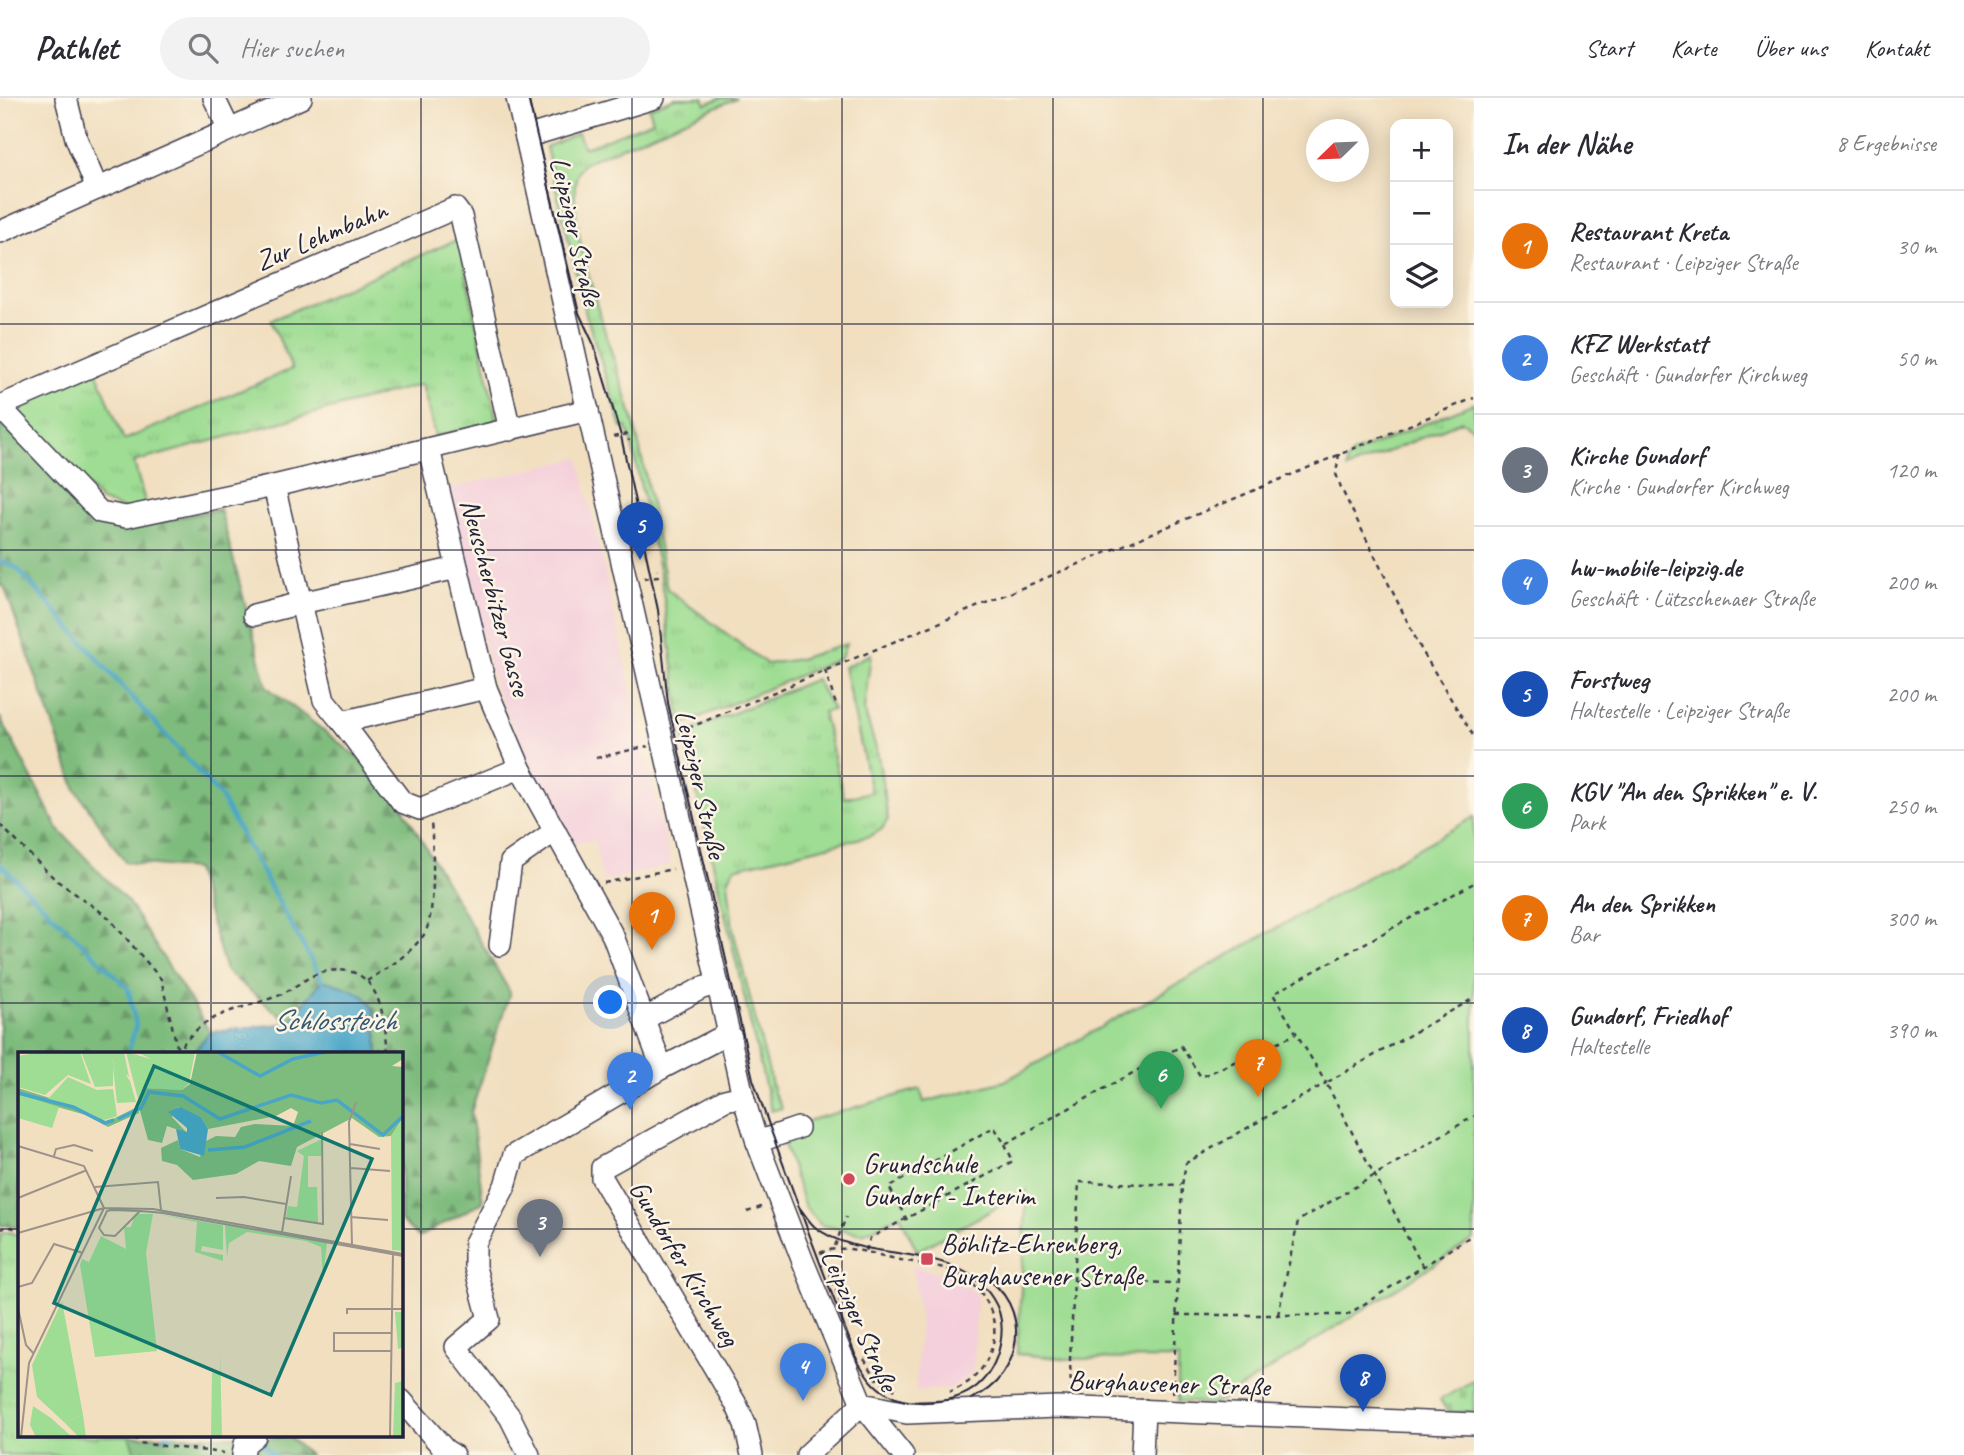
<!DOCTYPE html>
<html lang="de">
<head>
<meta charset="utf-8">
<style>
  :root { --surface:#fff; --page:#f2f2f3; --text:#2b2b33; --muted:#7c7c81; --line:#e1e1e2; --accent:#111827 }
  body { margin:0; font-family:Caveat,sans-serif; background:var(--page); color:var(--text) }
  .controls { position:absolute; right:21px; top:21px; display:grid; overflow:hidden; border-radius:14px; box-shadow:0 4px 18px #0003 }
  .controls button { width:63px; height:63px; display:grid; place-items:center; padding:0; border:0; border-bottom:2px solid var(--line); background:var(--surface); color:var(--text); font:35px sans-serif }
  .compass { position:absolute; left:1306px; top:21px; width:63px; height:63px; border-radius:50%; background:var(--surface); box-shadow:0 4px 18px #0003; rotate:247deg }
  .you { position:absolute; left:611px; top:905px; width:24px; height:24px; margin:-18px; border:5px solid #fff; border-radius:50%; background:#1a73e8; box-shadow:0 0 0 10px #1a73e833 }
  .badge { display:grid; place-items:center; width:46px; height:46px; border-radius:50%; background:var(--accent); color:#fff; font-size:23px; font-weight:700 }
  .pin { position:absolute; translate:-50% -58px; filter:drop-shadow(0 2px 4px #0008) }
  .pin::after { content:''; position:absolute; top:37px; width:24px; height:21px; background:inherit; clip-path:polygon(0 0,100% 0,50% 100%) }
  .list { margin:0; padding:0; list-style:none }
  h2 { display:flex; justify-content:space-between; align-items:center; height:91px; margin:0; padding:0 28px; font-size:30px }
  h2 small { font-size:23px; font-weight:400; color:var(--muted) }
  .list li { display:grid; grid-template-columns:46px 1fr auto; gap:21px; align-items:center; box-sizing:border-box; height:112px; padding:0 28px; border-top:2px solid var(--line) }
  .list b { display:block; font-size:26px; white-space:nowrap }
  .list p { margin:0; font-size:23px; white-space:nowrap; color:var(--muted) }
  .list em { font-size:23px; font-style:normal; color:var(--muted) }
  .icon { flex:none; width:38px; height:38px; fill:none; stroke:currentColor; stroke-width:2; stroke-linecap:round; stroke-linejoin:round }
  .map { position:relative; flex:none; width:1474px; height:1357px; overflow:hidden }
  header { display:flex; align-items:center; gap:42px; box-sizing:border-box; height:98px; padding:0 35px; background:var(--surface); border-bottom:2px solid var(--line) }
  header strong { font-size:33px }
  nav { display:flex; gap:38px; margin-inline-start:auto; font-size:24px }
  .search { width:490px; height:63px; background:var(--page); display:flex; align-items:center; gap:18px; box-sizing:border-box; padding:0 24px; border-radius:38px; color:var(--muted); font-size:26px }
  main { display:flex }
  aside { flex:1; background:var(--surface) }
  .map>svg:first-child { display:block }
  .built { fill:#f4cfdc }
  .grass { fill:url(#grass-tufts); stroke:#608067; stroke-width:2 }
  .forest { fill:url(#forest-firs); stroke:#506f5c; stroke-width:2 }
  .cemetery { fill:url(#cemetery-stones); stroke:#608067; stroke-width:2 }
  .garden { fill:#9edd93; stroke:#608067; stroke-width:2 }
  .water { fill:#49a6c8; stroke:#366482; stroke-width:2 }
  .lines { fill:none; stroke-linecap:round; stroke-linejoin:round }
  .stream { stroke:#49a6c8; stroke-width:4.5 }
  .minor-casing { stroke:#413e4f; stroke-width:24 }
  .path { stroke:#413e4f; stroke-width:2.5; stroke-dasharray:5 5; stroke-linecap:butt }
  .minor { stroke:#fff; stroke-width:21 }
  .tram { stroke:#22223b; stroke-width:2 }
  .grid { fill:none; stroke:#22223b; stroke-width:2; stroke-opacity:0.55 }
  .poi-dot { fill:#d1495b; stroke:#fcf5e5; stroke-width:2.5 }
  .labels { text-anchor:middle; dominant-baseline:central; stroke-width:5; stroke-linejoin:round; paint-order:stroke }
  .street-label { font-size:28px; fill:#22223b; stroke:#fcf5e5 }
  .poi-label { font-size:28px; fill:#22223b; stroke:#fcf5e5; text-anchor:start }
  .water-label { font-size:30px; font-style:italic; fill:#325773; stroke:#fcf5e5 }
  .inset-river { fill:none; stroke:#49a6c8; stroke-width:3.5 }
  .inset-road { fill:none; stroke:#9e938b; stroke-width:2 }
  .view { fill:#0f766e; fill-opacity:0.15; stroke:#0f766e; stroke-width:3.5 }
  .inset-edge { fill:none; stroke:#22223b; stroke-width:3.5 }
</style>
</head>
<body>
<header>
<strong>Pathlet</strong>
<div class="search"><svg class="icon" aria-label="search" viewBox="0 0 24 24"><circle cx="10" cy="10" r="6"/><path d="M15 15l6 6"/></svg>Hier suchen</div>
<nav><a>Start</a><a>Karte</a><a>Über uns</a><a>Kontakt</a></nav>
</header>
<main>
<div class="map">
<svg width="1474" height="1357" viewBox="0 0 1474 1357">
  <defs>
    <pattern id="grass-tufts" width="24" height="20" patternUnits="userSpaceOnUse" patternTransform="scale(1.75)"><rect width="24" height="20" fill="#9edd93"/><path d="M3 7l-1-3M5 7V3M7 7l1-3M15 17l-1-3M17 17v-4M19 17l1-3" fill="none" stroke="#88bd80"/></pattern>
    <pattern id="forest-firs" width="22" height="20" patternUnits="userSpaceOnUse" patternTransform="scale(1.75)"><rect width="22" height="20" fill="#7ebc7d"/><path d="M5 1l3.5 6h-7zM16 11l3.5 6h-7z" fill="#679868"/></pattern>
    <pattern id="cemetery-stones" width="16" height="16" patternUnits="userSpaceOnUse" patternTransform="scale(1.75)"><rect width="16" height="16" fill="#9edd93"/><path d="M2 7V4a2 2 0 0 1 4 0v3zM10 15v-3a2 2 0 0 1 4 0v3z" fill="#88bd80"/></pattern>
  </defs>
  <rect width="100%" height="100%" fill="#fcf5e5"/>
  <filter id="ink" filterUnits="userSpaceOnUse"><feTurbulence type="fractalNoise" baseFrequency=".0143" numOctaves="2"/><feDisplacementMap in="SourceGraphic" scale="14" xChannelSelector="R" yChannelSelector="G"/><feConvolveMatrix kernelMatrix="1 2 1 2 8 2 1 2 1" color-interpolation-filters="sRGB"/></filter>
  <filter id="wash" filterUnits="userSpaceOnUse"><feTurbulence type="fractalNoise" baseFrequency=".00686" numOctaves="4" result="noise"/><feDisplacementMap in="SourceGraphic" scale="28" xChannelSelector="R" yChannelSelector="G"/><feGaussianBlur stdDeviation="1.57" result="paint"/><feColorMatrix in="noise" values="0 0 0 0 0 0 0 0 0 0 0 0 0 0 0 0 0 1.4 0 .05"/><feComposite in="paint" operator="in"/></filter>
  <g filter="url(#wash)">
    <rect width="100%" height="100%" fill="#f1dfc0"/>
    <g class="built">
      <polygon points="579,360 671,767 603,783 594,742 573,746 570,732 561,734 496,592 444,392"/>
      <polygon points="912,1168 949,1177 977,1196 973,1274 951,1290 916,1293 920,1220"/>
    </g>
    <g class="grass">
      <path d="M675 0H703L706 6 720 0H737L586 64C547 88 621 277 632 318 647 375 656 434 667 491L767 566 799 561 846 546 841 560 681 627 661 480 631 343 627 329 622 330 586 216 546 49 578 35 584 50 653 23 649 10Z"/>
      <polygon points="459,141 497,324 435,338 422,286 134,364 146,408 127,412 101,403 10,308 96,272 124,342 292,271 271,222"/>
      <polygon points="1474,305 1474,331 1462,323 1347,371 1347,363 1352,356"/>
      <polygon points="871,556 864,611 878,657 888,721 882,731 870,738 734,770 728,783 733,832 774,995 782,1010 771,1013 683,636 816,581 833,612 823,614 844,700 871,694 844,569"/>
      <polygon points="9,1134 19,1138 19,1338 129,1338 136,1357 0,1357 0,1136"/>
    </g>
    <g class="forest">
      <polygon points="0,319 103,424 128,430 220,411 267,589 386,681 510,894 471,1014 483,1104 419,1139 401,1123 401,956 378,956 375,910 323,882 289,925 226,873 195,771 125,764 76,692 4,488 0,488"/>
      <polygon points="0,619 58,731 128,804 210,934 192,956 19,956 19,1131 10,1127 0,1128"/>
      <path d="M129 1338H261C228 1357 177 1357 136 1357Z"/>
      <polygon points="272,1338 288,1338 309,1357 256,1357 253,1354"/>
    </g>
    <polygon class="cemetery" points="1474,1282 1474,1314 1448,1314 1440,1302"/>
    <polygon class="garden" points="1474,719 1474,1141 1215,1306 1178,1303 1178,1260 1070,1261 1017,1256 1027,1093 917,1153 900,1117 863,1136 821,1127 805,1109 779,1031 920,991 924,1004 1005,983"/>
    <path class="water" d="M322 882C377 897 375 902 378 956H192L210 934 289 925Z"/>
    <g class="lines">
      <g class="stream">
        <polyline points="0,463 17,470 220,698 322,882"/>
        <polyline points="0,766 128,890 136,927 128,956"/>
        <polyline points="165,1338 173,1338"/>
        <polyline points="259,1343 274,1357"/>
      </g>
    </g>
  </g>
  <g filter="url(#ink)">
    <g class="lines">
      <defs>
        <g id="minor">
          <polyline points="66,0 76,40 97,90"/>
          <polyline points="214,0 229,31"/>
          <polyline points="517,0 743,998 757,1044 802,1161 862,1306 903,1357"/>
          <polyline points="526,39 654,0"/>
          <polyline points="0,134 301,0"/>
          <polyline points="0,308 455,110 461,118 510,332"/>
          <polyline points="0,309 100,414 126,419 274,388 588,312"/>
          <polyline points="429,351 486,590 520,670 613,838 662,970"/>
          <polyline points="274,388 301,505 457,470"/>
          <polyline points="254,517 301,505 324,602 342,624 486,590"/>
          <polyline points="342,624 402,704 420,711 520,670"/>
          <polyline points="500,847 511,764 555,733"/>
          <polyline points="644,921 702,890 718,886"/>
          <polyline points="743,998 725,1002 602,1070 602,1080 736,1306 745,1326 752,1357"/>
          <polyline points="757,1044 798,1030"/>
          <polyline points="401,1302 445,1352 453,1357"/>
          <polyline points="862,1306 907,1315 1057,1309 1474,1326"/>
          <polyline points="243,1357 245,1346 255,1338"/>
          <polyline points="529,1357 510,1319 456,1249 489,1221 475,1169 475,1145 505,1088 514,1057 662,970 720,940 731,939"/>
          <polyline points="807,1357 862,1306"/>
          <polyline points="1142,1357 1144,1312"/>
        </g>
      </defs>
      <use href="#minor" class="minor-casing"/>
      <g class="path">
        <polyline points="613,339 627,336 629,343"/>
        <polyline points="1339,356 1336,376 1342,392 1422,553 1474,639"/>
        <polyline points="644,480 658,478 657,472"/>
        <polyline points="825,572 837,610"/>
        <polyline points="679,634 1474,300"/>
        <polyline points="596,660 648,648"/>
        <polyline points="0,727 56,782 108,819 161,881 178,953"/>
        <polyline points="604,785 673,771"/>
        <path d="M367 883C387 870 408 858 423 838 437 820 433 748 431 724"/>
        <path d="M176 956C203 915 231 914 275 899 292 893 306 878 323 874 380 861 384 917 388 956"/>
        <polyline points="1249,958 1259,978"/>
        <polyline points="747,1114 764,1108"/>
        <polyline points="907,1122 889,1089 994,1029 1005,1046 1181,948 1201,979 1296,936"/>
        <polyline points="0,1131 11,1129 19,1132"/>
        <polyline points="835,1148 846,1119"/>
        <polyline points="866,1153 870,1140 1013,1063 1005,1046"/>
        <polyline points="822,1154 840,1203"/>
        <path d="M820 1155C843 1145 868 1155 892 1160 912 1165 936 1166 955 1174 983 1186 1001 1220 992 1249 984 1273 973 1284 950 1294"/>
        <polyline points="1423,1169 1326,985 1474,900"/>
        <polyline points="1075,1183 1176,1185"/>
        <polyline points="1176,1217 1347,1217 1474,1136"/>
        <polyline points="1278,1217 1298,1123 1474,1018"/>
        <polyline points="864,1261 878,1282 899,1294"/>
        <polyline points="1071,1293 1070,1261 1079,1084 1181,1087"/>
        <polyline points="1173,1296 1182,1087 1186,1065 1326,985 1273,896 1474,785"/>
        <polyline points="135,1338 138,1345 224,1355"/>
      </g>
      <use href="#minor" class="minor"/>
      <g class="tram">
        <path d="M528 0 579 215 594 247 621 338 658 512 668 605 753 981C785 1076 822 1170 858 1264 866 1276 873 1288 886 1295 909 1310 956 1306 977 1288 1000 1268 1010 1227 993 1201 955 1140 864 1168 815 1129 809 1124 804 1115 798 1108"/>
        <path d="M971 1301C1024 1279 1034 1206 981 1177"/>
      </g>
    </g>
  </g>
  <path class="grid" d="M211 0V956M421 0V1357M632 0V1357M842 0V1357M1053 0V1357M1263 0V1357M0 226H1474M0 452H1474M0 678H1474M0 905H1474M0 1131H19M401 1131H1474M211 1338V1357"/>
  <g class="poi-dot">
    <circle cx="849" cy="1081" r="7"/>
    <rect x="920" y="1154" width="14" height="14" rx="3.5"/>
  </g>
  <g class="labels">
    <g class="street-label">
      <text transform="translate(576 133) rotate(77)">Leipziger Straße</text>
      <text transform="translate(321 137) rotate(-23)">Zur Lehmbahn</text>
      <text transform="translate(496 499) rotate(75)">Neuscherbitzer Gasse</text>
      <text transform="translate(701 686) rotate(77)">Leipziger Straße</text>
      <text transform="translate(685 1165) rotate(59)">Gundorfer Kirchweg</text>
      <text transform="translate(860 1222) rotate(66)">Leipziger Straße</text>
      <text transform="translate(1169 1285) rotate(2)">Burghausener Straße</text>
    </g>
    <g class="poi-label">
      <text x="863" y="1065">Grundschule<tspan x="863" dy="32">Gundorf - Interim</tspan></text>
      <text x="941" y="1145">Böhlitz-Ehrenberg,<tspan x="941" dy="32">Burghausener Straße</tspan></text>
    </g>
    <g class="water-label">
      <text x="334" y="922">Schlossteich</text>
    </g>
  </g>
  <g transform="translate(18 954)">
    <rect width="385" height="385" fill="#f1dfc0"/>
    <path d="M23 0H62L73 32 50 23 27 43 0 35V4ZM63 0H106L111 25 94 6 100 29H112L118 50 99 51 95 15V34L77 35ZM108 0 133 7 119 0H177L171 31 164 38 125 36 120 47ZM304 87V104H290V135H299L300 171 268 165 270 154 279 155 286 104 279 99ZM139 162 205 173V198L184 194 183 199 205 203V209L177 200 179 170ZM207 173 309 191 305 226 303 195 288 189 229 180 211 191 209 205ZM377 260H385V295L380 297ZM202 298 204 385H193L194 321 202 319ZM385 329V385H375L377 331ZM15 354 33 366 54 385H18L12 373ZM65 363 68 385H61L46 370Z" fill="#9edd93"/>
    <path d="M179 0 385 2V7L374 14 385 15V66L373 84 361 85 334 66 279 95 273 114 241 109 218 122 175 128 159 113 144 109 143 96 160 88 162 97 182 105 186 90 198 84 217 85 223 75 237 72 275 74 280 60 273 56 258 64 190 77 183 65 160 55 154 65 169 81 149 74 144 91 130 88 121 55 125 36 164 38 172 32ZM0 36 70 58 89 70 119 55 121 61 90 75 68 63 0 44Z" fill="#7ebc7d"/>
    <path d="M44 249 65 363 46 370 19 345 14 313Z" fill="#9edd93"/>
    <path d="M104 3 109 25 112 29 100 30 94 5ZM50 25 79 38 95 37 99 64 87 68 30 47ZM0 42 41 55 34 76 0 66ZM385 66V199L374 198 373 84ZM117 162H135L128 201 139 299 77 305 62 213 64 207 71 210 83 184 108 197 106 175H113Z" fill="#9edd93"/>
    <path d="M162 55 183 65 190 77 186 104 162 97 158 77 169 80V76L150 60Z" fill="#49a6c8"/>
    <path class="inset-river" d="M200 0 242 24 275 7 307 0M0 41 55 55 87 71 96 68M100 67 123 56 131 40 165 44 202 67 273 43 303 51 319 48 365 83 385 64M190 98 227 95 293 69"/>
    <path class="inset-road" d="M332 92 362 97M0 94 66 114 86 156M36 104 38 97 56 93 75 99M333 116 372 119M77 135 140 130 143 158M0 146 69 118M198 146 226 145 268 152M122 159 97 184 86 183 81 176 89 159 93 158 122 159 135 160 145 161 385 204M333 165 370 168M266 166 305 172 304 80M264 180 273 124M0 181 86 156 135 157 385 202M334 193 331 70 338 50M0 235 14 231 36 192 65 201M0 256 8 293 16 302M329 262V257H385M373 299H316V281H374M3 385 11 311 86 156M372 385 375 200"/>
    <path class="view" d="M136 14 354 107 253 343 36 251Z"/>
    <rect width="385" height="385" class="inset-edge"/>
  </g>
</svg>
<div class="controls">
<button>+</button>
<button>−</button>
<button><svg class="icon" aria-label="layers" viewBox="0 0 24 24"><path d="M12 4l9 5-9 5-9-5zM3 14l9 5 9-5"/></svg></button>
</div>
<svg class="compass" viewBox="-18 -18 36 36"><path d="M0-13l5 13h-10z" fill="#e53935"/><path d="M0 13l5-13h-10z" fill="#7c7c81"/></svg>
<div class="you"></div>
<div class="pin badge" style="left:652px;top:852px;background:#e8710a">1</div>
<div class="pin badge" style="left:630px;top:1012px;background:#3f7fe0">2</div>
<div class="pin badge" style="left:540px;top:1159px;background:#6b7280">3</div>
<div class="pin badge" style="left:803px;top:1303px;background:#3f7fe0">4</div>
<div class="pin badge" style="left:640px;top:462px;background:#1a4fb4">5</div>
<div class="pin badge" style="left:1161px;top:1011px;background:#2e9e5b">6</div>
<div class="pin badge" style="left:1258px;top:999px;background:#e8710a">7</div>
<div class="pin badge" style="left:1363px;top:1314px;background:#1a4fb4">8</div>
</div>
<aside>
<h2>In der Nähe<small>8 Ergebnisse</small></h2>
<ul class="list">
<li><span class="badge" style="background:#e8710a">1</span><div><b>Restaurant Kreta</b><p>Restaurant · Leipziger Straße</p></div><em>30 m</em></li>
<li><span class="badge" style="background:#3f7fe0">2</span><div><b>KFZ Werkstatt</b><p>Geschäft · Gundorfer Kirchweg</p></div><em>50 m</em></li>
<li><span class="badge" style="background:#6b7280">3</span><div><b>Kirche Gundorf</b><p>Kirche · Gundorfer Kirchweg</p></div><em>120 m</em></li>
<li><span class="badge" style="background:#3f7fe0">4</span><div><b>hw-mobile-leipzig.de</b><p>Geschäft · Lützschenaer Straße</p></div><em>200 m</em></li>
<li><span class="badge" style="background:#1a4fb4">5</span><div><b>Forstweg</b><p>Haltestelle · Leipziger Straße</p></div><em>200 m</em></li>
<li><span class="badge" style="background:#2e9e5b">6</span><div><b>KGV &quot;An den Sprikken&quot; e. V.</b><p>Park</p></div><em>250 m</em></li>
<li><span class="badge" style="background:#e8710a">7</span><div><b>An den Sprikken</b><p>Bar</p></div><em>300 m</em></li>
<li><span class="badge" style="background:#1a4fb4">8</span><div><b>Gundorf, Friedhof</b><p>Haltestelle</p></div><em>390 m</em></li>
</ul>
</aside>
</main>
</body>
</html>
